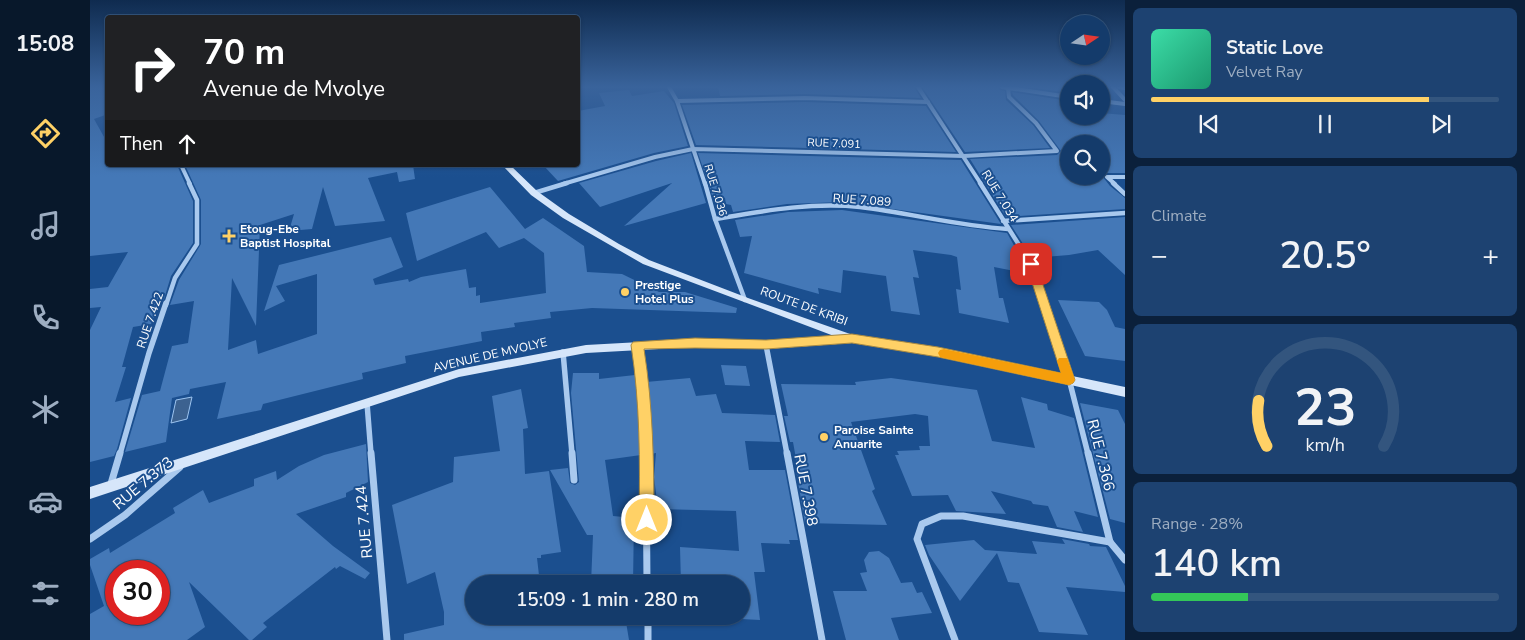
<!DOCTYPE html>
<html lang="en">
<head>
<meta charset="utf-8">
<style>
  :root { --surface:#143b6b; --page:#1d4271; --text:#f1f3f6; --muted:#9dadc1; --line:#33557e; --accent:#ffd166 }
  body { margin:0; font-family:"Nunito Sans",sans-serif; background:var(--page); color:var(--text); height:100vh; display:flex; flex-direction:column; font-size:19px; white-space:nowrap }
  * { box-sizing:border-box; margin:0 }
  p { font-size:16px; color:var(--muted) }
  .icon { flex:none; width:28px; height:28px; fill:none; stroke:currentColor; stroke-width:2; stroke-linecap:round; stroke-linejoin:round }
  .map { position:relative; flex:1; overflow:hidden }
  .side { display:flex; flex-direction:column; gap:8px; padding:8px; background:#0b203b; width:400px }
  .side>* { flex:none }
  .banner { position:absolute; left:15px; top:15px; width:475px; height:152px; border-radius:5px; box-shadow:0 1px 4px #0004,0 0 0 1px var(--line); background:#202124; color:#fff; overflow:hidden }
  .needle { width:32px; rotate:77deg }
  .tools { position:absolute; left:970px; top:15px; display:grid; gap:10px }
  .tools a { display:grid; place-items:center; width:50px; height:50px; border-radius:50%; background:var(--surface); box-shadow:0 1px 4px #0004,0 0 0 1px var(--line); font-size:25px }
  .speed { position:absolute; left:15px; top:560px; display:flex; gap:10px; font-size:25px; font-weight:700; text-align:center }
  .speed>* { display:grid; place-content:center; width:65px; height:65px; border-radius:50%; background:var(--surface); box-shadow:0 1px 4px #0004,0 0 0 1px var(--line); line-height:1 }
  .speed .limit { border:8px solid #d22; background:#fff; color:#111 }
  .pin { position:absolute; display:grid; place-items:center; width:42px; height:42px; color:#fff; margin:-21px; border-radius:10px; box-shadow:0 2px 8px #0006 }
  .me { position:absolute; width:55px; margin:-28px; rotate:0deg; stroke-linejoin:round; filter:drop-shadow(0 0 4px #0008) }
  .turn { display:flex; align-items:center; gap:18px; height:105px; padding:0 15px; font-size:22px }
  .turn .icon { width:65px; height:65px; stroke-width:2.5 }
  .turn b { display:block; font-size:35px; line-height:42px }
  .then { display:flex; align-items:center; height:48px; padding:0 15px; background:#0003; gap:10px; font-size:19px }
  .big { font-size:38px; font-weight:600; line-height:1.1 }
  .side .tile { flex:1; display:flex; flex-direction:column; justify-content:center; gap:8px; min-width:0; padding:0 18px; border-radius:8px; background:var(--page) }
  .side .dial { align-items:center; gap:0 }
  .dial svg { height:130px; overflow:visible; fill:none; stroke:var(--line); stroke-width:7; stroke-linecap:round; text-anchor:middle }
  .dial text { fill:var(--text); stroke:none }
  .song { display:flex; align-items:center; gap:15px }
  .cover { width:60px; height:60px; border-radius:8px; background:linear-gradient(135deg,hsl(160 70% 55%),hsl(160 70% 35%)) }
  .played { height:5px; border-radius:2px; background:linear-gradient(90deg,var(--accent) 80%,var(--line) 80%) }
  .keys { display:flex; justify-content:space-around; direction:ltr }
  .heat { display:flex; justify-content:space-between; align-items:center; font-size:28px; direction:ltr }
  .charge { height:8px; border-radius:4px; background:linear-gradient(90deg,#34c759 28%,var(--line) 0) }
  .trip { position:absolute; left:375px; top:575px; width:285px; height:50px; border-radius:25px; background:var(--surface); box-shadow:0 1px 4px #0004,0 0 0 1px var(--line); font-weight:600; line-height:50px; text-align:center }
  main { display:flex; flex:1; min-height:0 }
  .tab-bar { display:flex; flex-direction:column; width:90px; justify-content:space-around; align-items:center; background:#08182b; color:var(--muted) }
  .tab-bar .icon { width:35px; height:35px }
  .tab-bar .on { color:var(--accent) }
  .tab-bar b { font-size:22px; color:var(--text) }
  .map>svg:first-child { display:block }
  .water { fill:#3c6290; stroke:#9cc4f0 }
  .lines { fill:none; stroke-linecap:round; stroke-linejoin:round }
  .stream { stroke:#9cc4f0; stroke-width:4 }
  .building { fill:#4478b7; fill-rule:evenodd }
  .minor-far3 { stroke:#a9c9ee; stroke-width:4 }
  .minor-far2 { stroke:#a9c9ee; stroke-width:4.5 }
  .minor-far1 { stroke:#a9c9ee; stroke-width:5.5 }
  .minor { stroke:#a9c9ee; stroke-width:7 }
  .secondary { fill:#d6e6fa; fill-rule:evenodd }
  .route { fill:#ffd166; stroke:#a68842 }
  .slow { fill:#f59e0b }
  .poi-dot { fill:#ffd166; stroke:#1b4f8f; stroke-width:2 }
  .labels { text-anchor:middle; stroke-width:4; stroke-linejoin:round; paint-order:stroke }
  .far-street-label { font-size:11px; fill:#fff; stroke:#1b4f8f }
  .street-label { font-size:12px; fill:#fff; stroke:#1b4f8f }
  .poi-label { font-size:12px; font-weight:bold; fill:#fff; stroke:#1b4f8f; text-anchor:start }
  .near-street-label { font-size:15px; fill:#fff; stroke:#1b4f8f }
</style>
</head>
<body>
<main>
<nav class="tab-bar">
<b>15:08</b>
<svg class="icon on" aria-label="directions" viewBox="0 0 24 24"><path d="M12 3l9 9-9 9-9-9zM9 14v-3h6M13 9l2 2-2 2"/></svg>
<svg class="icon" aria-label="music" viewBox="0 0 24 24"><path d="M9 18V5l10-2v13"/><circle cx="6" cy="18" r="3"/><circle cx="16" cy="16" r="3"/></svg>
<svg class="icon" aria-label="phone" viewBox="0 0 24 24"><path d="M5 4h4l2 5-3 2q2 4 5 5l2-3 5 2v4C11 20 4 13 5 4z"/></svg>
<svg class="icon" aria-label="climate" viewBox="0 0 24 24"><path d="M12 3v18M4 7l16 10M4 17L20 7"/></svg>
<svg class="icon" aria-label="car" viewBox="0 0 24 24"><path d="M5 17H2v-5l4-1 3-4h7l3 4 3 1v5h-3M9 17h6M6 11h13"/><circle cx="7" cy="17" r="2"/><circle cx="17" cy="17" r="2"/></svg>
<svg class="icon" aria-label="filters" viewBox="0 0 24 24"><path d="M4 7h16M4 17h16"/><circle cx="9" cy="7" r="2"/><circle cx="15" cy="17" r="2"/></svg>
</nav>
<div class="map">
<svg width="1035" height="640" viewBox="0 0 1035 640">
  <rect width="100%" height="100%" fill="#1b4f8f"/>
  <polygon class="water" points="102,397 97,419 81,423 86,400"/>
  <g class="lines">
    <polyline class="stream" points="1029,87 1035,88"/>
  </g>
  <g class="building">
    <polygon points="0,87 18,87 18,114 4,119 18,144 18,165 87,165 103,201 103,243 81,276 74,299 68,308 61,324 43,327 32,367 36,367 25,402 41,398 27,449 24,456 0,462 0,330 11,307 0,308 0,289 18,287 38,252 0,256"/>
    <polygon points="628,87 824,87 831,98 715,94 630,96"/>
    <polygon points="832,87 908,87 910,90 915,91 916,100 943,125 960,148 875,152"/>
    <polygon points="938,87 979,87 979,93"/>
    <polygon points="539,90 542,96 574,91 584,103 598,146 564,153 468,181 453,165 488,165 488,111 515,106 509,93"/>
    <path d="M922 92 979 101V116H1011V113L1035 115V173H1017L1013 177 1020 186 1035 198V209L916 217 880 159 967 155 971 151 949 121 923 95ZM979 144H1011V176H979Z"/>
    <polygon points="715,102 836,106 866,152 606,145 592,105"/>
    <polygon points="601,153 616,203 534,226 582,183 510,207 489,183 566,161"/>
    <polygon points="608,153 871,160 911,224 752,202 697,204 643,212 641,205 636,204 635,198 624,201"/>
    <polygon points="95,165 323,165 325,179 309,182 307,172 278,178 295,221 245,226 233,187 222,229 199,231 204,214 170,225 166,326 142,278 138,350 166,340 168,354 227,334 227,274 186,286 195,301 174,311 189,265 301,237 313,267 283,279 285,285 318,279 319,282 331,277 376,269 379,288 386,287 386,296 390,295 390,303 456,293 454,253 434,238 409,248 396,232 327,261 316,213 400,187 435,229 453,218 494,246 497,272 532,274 569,292 595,292 647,308 646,313 502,308 460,312 461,318 424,323 425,327 391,332 392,341 315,356 316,363 272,373 273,379 173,404 171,410 127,419 136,382 100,389 99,394 82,398 76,442 35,452 52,395 70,391 82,346 98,343 104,301 80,305 89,280 111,244 111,200"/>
    <polygon points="752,210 917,233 940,274 904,267 909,298 913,298 919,323 869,313 866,289 871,290 867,257 861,255 823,250 829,278 823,277 830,315 801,311 796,276 753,270 751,293 728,288 729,294 654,273 662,236 650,237 645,220 698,212"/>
    <polygon points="1035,217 1035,275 1008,250 979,255 942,258 921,225"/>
    <polygon points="968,300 1009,302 1017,310 1025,327 1035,329 1035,361 995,356"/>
    <polygon points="631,365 656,366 660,386 635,385"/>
    <polygon points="483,373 509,373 509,379 545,375 551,455 515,460 523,516 544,518 543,584 501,584 503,535 497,535 460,470 478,468 480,483 485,485 489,482 481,393"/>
    <polygon points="600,378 606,396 626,394 632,413 685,415 690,442 655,441 659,470 695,470 708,540 699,540 700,544 671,543 675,572 664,572 670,620 651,619 651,584 591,584 590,547 649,551 646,511 568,509 564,477 566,453 561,454 560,450 556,382"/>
    <polygon points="801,378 887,390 902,441 945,448 931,397 957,404 958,410 984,418 1008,517 984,511 993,532 967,527 958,506 943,504 941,501 901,491 916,514 866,511 858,495 822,496 805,455 809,455 807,451 830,450 829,446 840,446 838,416 825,414 761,422 785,489 782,491 797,525 715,523 706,470 708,470 703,442 700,442 694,416 698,416 691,384 766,385 765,382"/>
    <polygon points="431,389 438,428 433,429 435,474 459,471 471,552 451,555 451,558 447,558 450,584 384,584 384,616 535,616 539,640 314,640 314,634 354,625 354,612 345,572 317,584 302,505 363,482 364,457 410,451 402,396"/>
    <polygon points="990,403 1028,410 1035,424 1035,523 1020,519"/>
    <path d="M276 444 278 482 256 493V497L206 514 243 546 280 573 275 579 250 566 246 569 245 567 173 623 177 627 162 640H159L99 582 115 627 97 640H0V614L14 606 0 565V559L19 548 20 553 85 513 83 508 113 490 119 503 164 486V479L186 471 187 480 209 466 234 455ZM26 571H69V614H26Z"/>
    <polygon points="972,539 999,544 1000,546 1016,547 1035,586 1035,592 976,587 998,635 949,632 929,583 918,582 907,553 870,601 839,555 835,545 884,540 895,550 947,554 942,541 975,544"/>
    <polygon points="789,551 799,558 811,583 822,582 827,593 832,592 842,613 801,618 809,640 756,640 743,591 777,591 770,573 777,572 774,560 779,552"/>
  </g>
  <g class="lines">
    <g class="minor-far3">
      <polyline points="579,87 587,101 615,184"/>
      <polyline points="828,87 891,184"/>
      <polyline points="912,87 979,97"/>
      <polyline points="1023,87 1035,100"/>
      <polyline points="587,101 715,98 838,102"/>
      <polyline points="1011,101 1035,104"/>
      <polyline points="91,165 100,184"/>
      <polyline points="473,184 565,157 603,149 874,156 967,151 946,123 919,97 918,88"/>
      <polyline points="1025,184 1017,177 1035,177"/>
    </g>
    <g class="minor-far2">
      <polyline points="615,183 625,219 655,300"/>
      <polyline points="890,183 941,264 954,305"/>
      <polyline points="1023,183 1035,194"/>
      <polyline points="444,193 477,183"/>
      <path d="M625 219C673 211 721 202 770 207 820 213 868 226 918 229"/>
      <polyline points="913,221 1035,213"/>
      <polyline points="76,305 85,278 107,244 107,200 99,183"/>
    </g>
    <g class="minor-far1">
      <polyline points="954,303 979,379 998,454"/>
      <polyline points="547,345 553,404 556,454"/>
      <polyline points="676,345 697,454"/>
      <polyline points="473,352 482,454"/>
      <polyline points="277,403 281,454"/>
      <polyline points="30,454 59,353 76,303"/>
    </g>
    <g class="minor">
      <polyline points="281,453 297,640"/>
      <polyline points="482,453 484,480"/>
      <polyline points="556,453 557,584"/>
      <polyline points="697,453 732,640"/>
      <polyline points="998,453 1020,542 1035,560"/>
      <polyline points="20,487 30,453"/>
      <polyline points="0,539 35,515 90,467"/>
      <polyline points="558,616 558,640"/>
      <polyline points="865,640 827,539 832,524 851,516 873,516 1020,542"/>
    </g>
    <polygon class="secondary" points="412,165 420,165 447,191 479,214 529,244 559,260 658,298 763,335 848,348 1035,387 1035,397 848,356 762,343 676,349 605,347 496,353 369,377 0,499 0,487 369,369 496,345 605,339 676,341 744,336 553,264 473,218 441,195"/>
  </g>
  <linearGradient id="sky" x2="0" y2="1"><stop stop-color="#0f2b4f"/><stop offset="0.49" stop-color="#39639b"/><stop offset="1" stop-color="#39639b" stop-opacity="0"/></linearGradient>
  <rect width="1035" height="177" fill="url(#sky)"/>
  <path class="route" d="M941 260 946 264 985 380 983 383 979 385 848 357 762 343 676 349 605 348 554 349C563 406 564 463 564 520L562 525 557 528 552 525 549 520C550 462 550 403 541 345L543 342 605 338 676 340 762 334 848 347 971 373 936 264Z"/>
  <polygon class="slow" points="854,349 971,373 967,361 969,358 977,358 985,380 983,383 979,385 854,358 850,357 848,353 850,350"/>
  <g class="poi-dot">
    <path d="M136.5 228.5h5v5h5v5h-5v5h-5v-5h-5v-5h5z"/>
    <circle cx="535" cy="292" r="5"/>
    <circle cx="734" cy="437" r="5"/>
  </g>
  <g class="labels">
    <g class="far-street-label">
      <text transform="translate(744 143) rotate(2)" y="4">RUE 7.091</text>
      <text transform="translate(626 190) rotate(73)" y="4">RUE 7.036</text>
    </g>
    <g class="street-label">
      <text transform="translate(910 196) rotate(58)" y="4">RUE 7.034</text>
      <text transform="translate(772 200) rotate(4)" y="4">RUE 7.089</text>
      <text transform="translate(714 306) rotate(20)" y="4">ROUTE DE KRIBI</text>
      <text transform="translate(60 320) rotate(-71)" y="4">RUE 7.422</text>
      <text transform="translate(400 355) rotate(-13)" y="4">AVENUE DE MVOLYE</text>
    </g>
    <g class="poi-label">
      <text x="150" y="233">Etoug-Ebe<tspan x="150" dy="14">Baptist Hospital</tspan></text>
      <text x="545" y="289">Prestige<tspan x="545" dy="14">Hotel Plus</tspan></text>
      <text x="744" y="434">Paroise Sainte<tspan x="744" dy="14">Anuarite</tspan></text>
    </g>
    <g class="near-street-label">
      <text transform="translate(1011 455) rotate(76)" y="5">RUE 7.366</text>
      <text transform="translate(53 483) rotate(-40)" y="5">RUE 7.373</text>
      <text transform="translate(716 490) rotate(79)" y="5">RUE 7.398</text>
      <text transform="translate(274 522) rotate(-95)" y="5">RUE 7.424</text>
    </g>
  </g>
</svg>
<div class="tools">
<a><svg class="needle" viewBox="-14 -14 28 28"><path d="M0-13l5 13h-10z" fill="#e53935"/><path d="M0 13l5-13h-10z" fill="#9dadc1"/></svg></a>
<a><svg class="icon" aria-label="sound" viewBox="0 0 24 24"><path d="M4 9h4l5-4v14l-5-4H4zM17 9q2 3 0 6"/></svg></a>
<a><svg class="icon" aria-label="search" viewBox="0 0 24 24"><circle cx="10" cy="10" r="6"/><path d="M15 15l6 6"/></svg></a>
</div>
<div class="speed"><div class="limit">30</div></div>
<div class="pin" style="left:941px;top:264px;background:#d93025"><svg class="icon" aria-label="arrive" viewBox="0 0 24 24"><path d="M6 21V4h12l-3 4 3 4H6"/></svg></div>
<svg class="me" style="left:557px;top:520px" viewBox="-20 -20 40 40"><circle r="17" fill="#ffd166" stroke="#fff" stroke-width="3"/><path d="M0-11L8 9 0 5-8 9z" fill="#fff"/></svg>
<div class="trip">15:09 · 1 min · 280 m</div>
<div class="banner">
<div class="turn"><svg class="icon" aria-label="right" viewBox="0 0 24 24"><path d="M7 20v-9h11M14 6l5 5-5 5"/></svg><div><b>70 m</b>Avenue de Mvolye</div></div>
<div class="then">Then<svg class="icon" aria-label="ahead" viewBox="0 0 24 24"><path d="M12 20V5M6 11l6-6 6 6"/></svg></div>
</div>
</div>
<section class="side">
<div class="tile">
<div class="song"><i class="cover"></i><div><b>Static Love</b><p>Velvet Ray</p></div></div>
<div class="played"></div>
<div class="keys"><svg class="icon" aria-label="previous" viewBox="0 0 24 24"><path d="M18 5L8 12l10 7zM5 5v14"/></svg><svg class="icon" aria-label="pause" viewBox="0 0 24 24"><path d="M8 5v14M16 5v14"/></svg><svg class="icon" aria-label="next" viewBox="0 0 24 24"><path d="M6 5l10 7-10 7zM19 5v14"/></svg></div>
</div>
<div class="tile"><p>Climate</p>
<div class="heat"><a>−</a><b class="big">20.5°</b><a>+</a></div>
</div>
<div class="tile dial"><svg viewBox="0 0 100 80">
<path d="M14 69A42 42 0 1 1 86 69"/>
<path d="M14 69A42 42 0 0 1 9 41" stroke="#ffd166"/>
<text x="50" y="56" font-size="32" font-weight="700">23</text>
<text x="50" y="72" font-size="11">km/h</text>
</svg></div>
<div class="tile"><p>Range · 28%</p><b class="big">140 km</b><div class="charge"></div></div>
</section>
</main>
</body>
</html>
